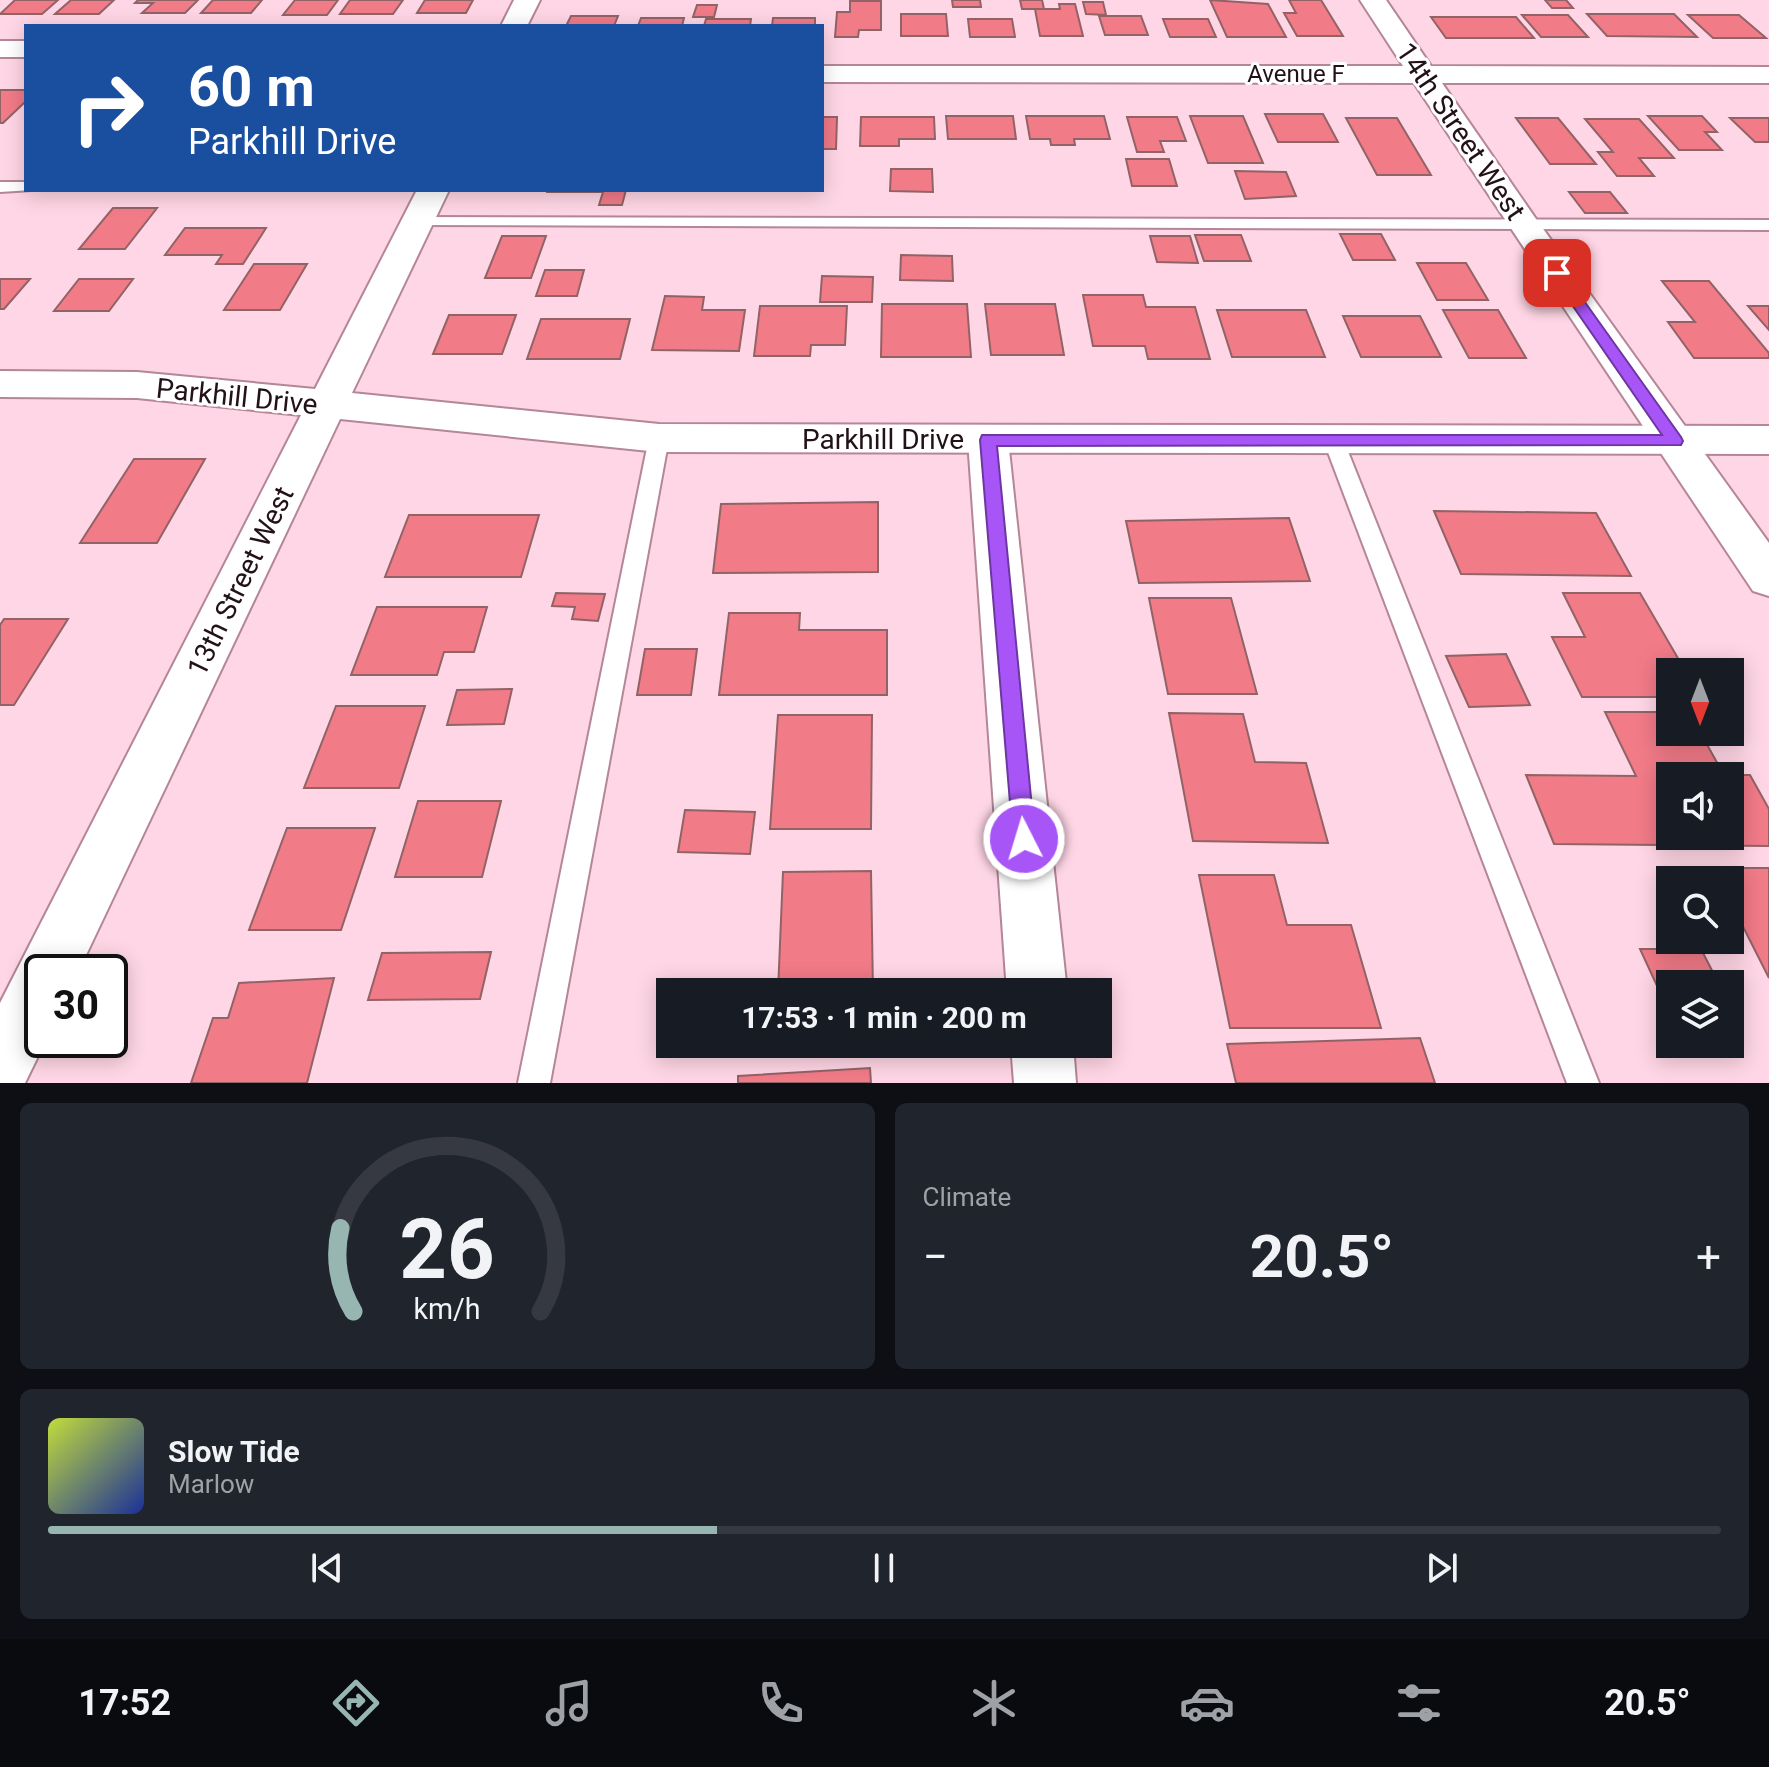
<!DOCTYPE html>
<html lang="en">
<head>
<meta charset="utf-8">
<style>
  :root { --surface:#171b24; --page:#20242c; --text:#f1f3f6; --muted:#9ea1a6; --line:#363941; --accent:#97b6b1 }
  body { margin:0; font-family:Roboto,sans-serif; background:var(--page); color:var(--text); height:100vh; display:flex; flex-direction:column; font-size:30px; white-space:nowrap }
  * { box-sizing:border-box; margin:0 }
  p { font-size:26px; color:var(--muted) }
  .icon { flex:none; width:44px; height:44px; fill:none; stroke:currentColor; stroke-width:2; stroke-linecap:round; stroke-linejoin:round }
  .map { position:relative; height:1083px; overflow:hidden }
  .sheet { display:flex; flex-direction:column; gap:20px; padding:20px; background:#0d0f14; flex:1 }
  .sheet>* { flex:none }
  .top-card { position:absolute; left:24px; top:24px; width:800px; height:168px; border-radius:0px; box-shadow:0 4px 20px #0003; background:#1a4fa0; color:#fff; overflow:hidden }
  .needle { width:52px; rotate:180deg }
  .fabs { position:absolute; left:1656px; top:658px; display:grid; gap:16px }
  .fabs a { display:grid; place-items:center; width:88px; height:88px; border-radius:0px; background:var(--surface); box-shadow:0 4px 20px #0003; font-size:40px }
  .speed { position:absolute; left:24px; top:954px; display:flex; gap:16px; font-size:40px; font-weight:700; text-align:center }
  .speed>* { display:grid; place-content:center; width:104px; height:104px; border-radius:50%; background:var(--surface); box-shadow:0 4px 20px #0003; line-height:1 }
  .speed .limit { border:4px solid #111; border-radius:12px; background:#fff; color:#111 }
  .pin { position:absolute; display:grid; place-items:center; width:68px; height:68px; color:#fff; margin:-34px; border-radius:16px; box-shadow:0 4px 12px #0006 }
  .me { position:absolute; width:88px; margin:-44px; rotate:355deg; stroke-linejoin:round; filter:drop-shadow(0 0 6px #0008) }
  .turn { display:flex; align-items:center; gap:28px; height:168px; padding:0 32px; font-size:36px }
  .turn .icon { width:104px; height:104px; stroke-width:2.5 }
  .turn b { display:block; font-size:56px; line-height:68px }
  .big { font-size:60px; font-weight:700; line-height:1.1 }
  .sheet .card { flex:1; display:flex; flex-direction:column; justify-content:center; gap:12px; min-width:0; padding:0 28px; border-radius:12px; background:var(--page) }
  .sheet .dial { align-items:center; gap:0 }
  .dial svg { height:208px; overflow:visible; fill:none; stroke:var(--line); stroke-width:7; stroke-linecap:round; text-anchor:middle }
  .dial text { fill:var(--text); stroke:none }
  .song { display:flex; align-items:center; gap:24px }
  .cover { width:96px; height:96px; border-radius:12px; background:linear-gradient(135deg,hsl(70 70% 55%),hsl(230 70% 35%)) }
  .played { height:8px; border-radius:4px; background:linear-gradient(90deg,var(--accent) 40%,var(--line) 40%) }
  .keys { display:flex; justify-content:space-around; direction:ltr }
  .heat { display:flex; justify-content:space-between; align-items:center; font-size:44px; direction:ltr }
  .sheet .tiles { flex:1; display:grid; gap:20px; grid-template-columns:1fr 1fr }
  .card:last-child { grid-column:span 2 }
  .trip { position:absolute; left:656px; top:978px; width:456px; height:80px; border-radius:0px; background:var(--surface); box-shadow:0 4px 20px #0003; font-weight:700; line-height:80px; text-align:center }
  .menu { display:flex; height:128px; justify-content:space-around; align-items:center; background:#090b0e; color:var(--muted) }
  .menu .icon { width:56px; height:56px }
  .menu .on { color:var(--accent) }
  .menu b { font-size:36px; color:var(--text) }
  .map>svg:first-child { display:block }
  .building { fill:#f27b88; stroke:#926366; stroke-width:2; fill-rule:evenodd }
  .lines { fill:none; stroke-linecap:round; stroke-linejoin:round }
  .lane-casing { stroke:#b48697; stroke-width:4 }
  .street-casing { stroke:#b48697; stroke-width:4 }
  .secondary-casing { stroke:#b48697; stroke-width:4 }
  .lane { fill:#fff; fill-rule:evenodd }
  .street { fill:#fff; fill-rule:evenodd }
  .secondary { fill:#fff; fill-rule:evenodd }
  .route { fill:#a855f7; stroke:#6d37a1; stroke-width:2 }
  .labels { text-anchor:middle; stroke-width:6; stroke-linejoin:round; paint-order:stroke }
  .far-street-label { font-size:24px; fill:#221117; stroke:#fff }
  .street-label { font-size:28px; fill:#221117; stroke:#fff }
</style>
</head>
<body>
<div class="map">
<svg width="1769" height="1083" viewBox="0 0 1769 1083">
  <rect width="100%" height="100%" fill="#ffd6e5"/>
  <g class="building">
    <polygon points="15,0 58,0 42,14 0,14"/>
    <polygon points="71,0 114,0 99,14 55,14"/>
    <polygon points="138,0 198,0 185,13 142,13 153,3 135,3"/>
    <polygon points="213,0 262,0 251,13 201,13"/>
    <polygon points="295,0 338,0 327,15 283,15"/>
    <polygon points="350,0 403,0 393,14 340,14"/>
    <polygon points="425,0 473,0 466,13 417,13"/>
    <polygon points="952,0 980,0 981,7 953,7"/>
    <polygon points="1020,0 1042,0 1044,9 1022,9"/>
    <polygon points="1210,0 1268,4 1286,37 1227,37"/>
    <polygon points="1289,0 1321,0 1343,36 1297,36 1284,13 1296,13"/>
    <polygon points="1545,0 1566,0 1573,8 1552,8"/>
    <polygon points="850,1 881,1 881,30 859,30 858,37 835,37 837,12 850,12"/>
    <polygon points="1083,2 1103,2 1106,15 1086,14"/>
    <polygon points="1059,4 1075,4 1083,36 1040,36 1035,9 1060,9"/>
    <polygon points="697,5 717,5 714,17 693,17"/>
    <polygon points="901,14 946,14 948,36 901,36"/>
    <polygon points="1587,14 1674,14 1697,37 1607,36"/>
    <polygon points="1522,15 1568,15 1588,37 1541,37"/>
    <polygon points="1688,15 1739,15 1766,38 1713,38"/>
    <polygon points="571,16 618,16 614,26 566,26"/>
    <polygon points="1099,16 1141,16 1148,35 1105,35"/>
    <polygon points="1431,17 1516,17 1534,38 1446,38"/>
    <polygon points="641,18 684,18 682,26 638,26"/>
    <polygon points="773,18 815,18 815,26 772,26"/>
    <polygon points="706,19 751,19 750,26 704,26"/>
    <polygon points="968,19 1012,19 1015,37 970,37"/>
    <polygon points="1163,19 1208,19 1216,37 1170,37"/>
    <polygon points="0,90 26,90 26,101 3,123 0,123"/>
    <polygon points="1265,114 1323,114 1338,142 1278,142"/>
    <polygon points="946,116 1013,116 1016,139 948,139"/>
    <polygon points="1026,116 1104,116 1110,139 1074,139 1075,145 1051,145 1050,139 1030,139"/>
    <polygon points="1190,116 1243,116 1263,163 1208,163"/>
    <polygon points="1648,116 1702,116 1717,132 1705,132 1722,150 1679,150"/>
    <polygon points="822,117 837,117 836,149 822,149"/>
    <polygon points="861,117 934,117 935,139 899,139 899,146 860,146"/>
    <polygon points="1127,117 1177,117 1186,141 1160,141 1164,152 1137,152"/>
    <polygon points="1346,118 1397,118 1431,175 1377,175"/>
    <polygon points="1516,118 1558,118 1596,164 1550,164"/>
    <polygon points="1730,118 1769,118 1769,142 1755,142"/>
    <polygon points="1585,119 1639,119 1674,158 1639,158 1654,176 1617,176 1598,152 1613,152"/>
    <polygon points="1126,159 1169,159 1177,186 1132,186"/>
    <polygon points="891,169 932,169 933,192 890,191"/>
    <polygon points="1235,171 1286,172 1296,196 1245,199"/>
    <polygon points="547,190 626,190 622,205 599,205 603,192 547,192"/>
    <polygon points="1569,192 1610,192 1627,213 1585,213"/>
    <polygon points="113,208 157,208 125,249 79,249"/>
    <polygon points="185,228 266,228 243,264 216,264 222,255 165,255"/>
    <polygon points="1340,234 1381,234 1395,260 1353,260"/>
    <polygon points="1195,235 1241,235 1251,261 1204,261"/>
    <polygon points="502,236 546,236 531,278 485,278"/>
    <polygon points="1150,236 1190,236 1198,263 1157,262"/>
    <polygon points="901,255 952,256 953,281 900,280"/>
    <polygon points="1417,263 1466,263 1488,300 1437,300"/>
    <polygon points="254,264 307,264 280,310 224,310"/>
    <polygon points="545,270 584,270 577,296 536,296"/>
    <polygon points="822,276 873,277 872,302 820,302"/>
    <polygon points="0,279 30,279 4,309 0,309"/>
    <polygon points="79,279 133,279 109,311 54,311"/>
    <polygon points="1662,281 1709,281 1769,353 1769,358 1694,358 1668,322 1695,322"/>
    <polygon points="1083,295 1143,295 1146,307 1195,307 1210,359 1148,359 1145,346 1093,346"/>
    <polygon points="665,296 704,297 702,310 745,310 739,351 652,350"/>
    <polygon points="882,304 967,304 971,357 881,357"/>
    <polygon points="985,304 1055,304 1064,355 991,355"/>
    <polygon points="760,306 847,306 845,345 811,345 810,356 754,356"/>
    <polygon points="1748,306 1769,306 1769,330"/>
    <polygon points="1217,310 1306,310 1325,357 1232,357"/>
    <polygon points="1443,310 1498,310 1526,358 1469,358"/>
    <polygon points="449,315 516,315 502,354 433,354"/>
    <polygon points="1343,316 1420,316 1441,357 1361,357"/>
    <polygon points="541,319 630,319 620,359 527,359"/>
    <polygon points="134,459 205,459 157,543 80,543"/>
    <polygon points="878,502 878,572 713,573 721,504"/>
    <polygon points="1434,511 1596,513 1631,576 1461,574"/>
    <polygon points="409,515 539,515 521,577 385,577"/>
    <polygon points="1289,518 1310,581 1139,583 1126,521"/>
    <polygon points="556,593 605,594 598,621 572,619 575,607 552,606"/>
    <polygon points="1563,593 1640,593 1686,672 1670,672 1670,697 1582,697 1552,637 1585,637"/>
    <polygon points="1149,598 1231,598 1257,694 1168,694"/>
    <polygon points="377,607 487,607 474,652 444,652 437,675 351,675"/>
    <polygon points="729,613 800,613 799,630 887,630 887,695 719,695"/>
    <polygon points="4,619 68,619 14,705 0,705 0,625"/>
    <polygon points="645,649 697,649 691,695 637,695"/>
    <polygon points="1506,654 1530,705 1469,707 1446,656"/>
    <polygon points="512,689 504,724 447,725 457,690"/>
    <polygon points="336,706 425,706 399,788 304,788"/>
    <path d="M1605 712H1670V732H1700L1724 775H1750L1769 809V846L1554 844 1526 775 1636 776ZM1670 776H1730V836H1670Z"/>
    <polygon points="1169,713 1243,714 1255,762 1306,763 1328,843 1193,841"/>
    <polygon points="778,715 872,715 871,829 770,829"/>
    <polygon points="418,801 501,801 482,877 395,877"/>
    <polygon points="685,810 755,812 750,854 678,852"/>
    <polygon points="287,828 375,828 341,930 249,930"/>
    <polygon points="1713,868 1769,868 1769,978 1730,901 1730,880 1719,880"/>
    <polygon points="871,871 873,992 778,992 783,872"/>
    <polygon points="1199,875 1274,875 1287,925 1351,925 1381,1028 1230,1028"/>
    <polygon points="1640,949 1701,949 1719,984 1670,984 1670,1014"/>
    <polygon points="491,952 480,999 368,1000 382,953"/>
    <polygon points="334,978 307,1083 191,1083 213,1018 228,1018 239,983"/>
    <polygon points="1420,1038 1435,1083 1236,1083 1227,1044"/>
    <polygon points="870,1068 871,1083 738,1083 738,1076"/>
  </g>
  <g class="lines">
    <g class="lane-casing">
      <g id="lane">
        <polygon points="0,182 26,182 26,190 32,190 0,192"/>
        <polygon points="417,217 1769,220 1769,230 411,225 409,222"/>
        <polygon points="659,431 666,433 669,438 550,1083 518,1083 649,438 652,433"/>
        <polygon points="1333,432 1340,434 1343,439 1599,1083 1567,1083 1323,439 1326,434"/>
      </g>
    </g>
    <g class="street-casing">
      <g id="street">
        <polygon points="1360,0 1386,0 1431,66 1769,67 1769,83 1442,83 1536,219 1769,543 1769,596 1753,591 1414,83 822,82 822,66 1403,66"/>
        <rect x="0" y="41" width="26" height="16"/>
        <polygon points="988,426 1002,430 1008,440 1067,992 1007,992 968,440 974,430"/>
        <polygon points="1011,1044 1073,1044 1076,1083 1014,1083"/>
      </g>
    </g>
    <g class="secondary-casing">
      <g id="secondary">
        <polygon points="514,0 540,0 527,26 501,26"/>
        <polygon points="417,190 449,190 352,393 659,424 1769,426 1769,454 659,452 340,419 78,972 42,972 42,1040 46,1040 25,1083 0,1083 0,1003 301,415 137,398 0,397 0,371 137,372 315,389"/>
      </g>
    </g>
    <use href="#lane" class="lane"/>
    <use href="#street" class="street"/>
    <use href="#secondary" class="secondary"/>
  </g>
  <polygon class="route" points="1557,268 1562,270 1681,437 1683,441 1681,445 997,446 1035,839 1032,846 1024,849 1016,846 1013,839 980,440 982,435 1662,435 1550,273"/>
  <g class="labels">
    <g class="far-street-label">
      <text x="1296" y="82">Avenue F</text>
    </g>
    <g class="street-label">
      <text transform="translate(1461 131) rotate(56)" y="10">14th Street West</text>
      <text transform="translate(237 396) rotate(6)" y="10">Parkhill Drive</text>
      <text x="883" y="449">Parkhill Drive</text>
      <text transform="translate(240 581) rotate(-64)" y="10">13th Street West</text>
    </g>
  </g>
</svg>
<div class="fabs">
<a><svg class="needle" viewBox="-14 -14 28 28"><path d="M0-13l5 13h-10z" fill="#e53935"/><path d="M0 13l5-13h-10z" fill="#9ea1a6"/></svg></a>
<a><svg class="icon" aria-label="sound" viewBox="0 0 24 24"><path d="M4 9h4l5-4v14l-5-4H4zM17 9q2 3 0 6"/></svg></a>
<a><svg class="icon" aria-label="search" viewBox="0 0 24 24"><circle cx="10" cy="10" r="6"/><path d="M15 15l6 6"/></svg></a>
<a><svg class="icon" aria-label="layers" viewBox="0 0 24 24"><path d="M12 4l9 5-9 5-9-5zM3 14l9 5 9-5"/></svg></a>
</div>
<div class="speed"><div class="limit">30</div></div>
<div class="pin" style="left:1557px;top:273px;background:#d93025"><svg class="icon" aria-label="arrive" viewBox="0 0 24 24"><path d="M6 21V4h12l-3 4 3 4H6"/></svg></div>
<svg class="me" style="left:1024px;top:839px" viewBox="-20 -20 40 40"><circle r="17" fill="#a855f7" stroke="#fff" stroke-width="3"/><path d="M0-11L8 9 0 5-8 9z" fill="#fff"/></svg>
<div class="trip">17:53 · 1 min · 200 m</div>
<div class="top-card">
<div class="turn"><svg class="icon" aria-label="right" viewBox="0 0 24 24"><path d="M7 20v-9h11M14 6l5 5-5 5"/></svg><div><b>60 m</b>Parkhill Drive</div></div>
</div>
</div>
<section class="sheet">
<div class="tiles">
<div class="card dial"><svg viewBox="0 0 100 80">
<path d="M14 69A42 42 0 1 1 86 69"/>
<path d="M14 69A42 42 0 0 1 9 37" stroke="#97b6b1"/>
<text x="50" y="56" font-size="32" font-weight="700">26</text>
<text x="50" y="72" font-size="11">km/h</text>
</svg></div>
<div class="card"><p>Climate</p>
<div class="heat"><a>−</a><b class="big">20.5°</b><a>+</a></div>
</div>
<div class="card">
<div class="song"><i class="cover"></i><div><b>Slow Tide</b><p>Marlow</p></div></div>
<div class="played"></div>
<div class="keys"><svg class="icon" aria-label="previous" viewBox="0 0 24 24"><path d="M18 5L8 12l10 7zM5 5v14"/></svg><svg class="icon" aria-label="pause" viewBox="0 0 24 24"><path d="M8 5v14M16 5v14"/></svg><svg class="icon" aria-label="next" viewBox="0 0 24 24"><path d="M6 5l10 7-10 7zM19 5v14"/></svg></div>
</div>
</div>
</section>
<nav class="menu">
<b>17:52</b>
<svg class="icon on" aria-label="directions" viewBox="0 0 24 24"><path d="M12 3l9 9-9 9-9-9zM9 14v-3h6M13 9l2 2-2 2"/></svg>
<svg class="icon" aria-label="music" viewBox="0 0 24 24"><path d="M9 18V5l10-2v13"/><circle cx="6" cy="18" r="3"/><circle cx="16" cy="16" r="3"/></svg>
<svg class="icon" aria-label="phone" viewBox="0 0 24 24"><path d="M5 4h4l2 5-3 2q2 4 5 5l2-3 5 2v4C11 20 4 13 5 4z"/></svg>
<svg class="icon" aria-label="climate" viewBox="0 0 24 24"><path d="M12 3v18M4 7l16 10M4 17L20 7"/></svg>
<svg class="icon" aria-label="car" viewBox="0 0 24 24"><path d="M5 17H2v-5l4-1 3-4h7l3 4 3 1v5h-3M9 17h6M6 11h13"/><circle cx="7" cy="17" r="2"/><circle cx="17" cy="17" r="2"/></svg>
<svg class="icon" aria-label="filters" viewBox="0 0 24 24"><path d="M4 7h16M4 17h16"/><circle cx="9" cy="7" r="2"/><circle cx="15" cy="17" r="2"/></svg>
<b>20.5°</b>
</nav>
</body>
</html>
